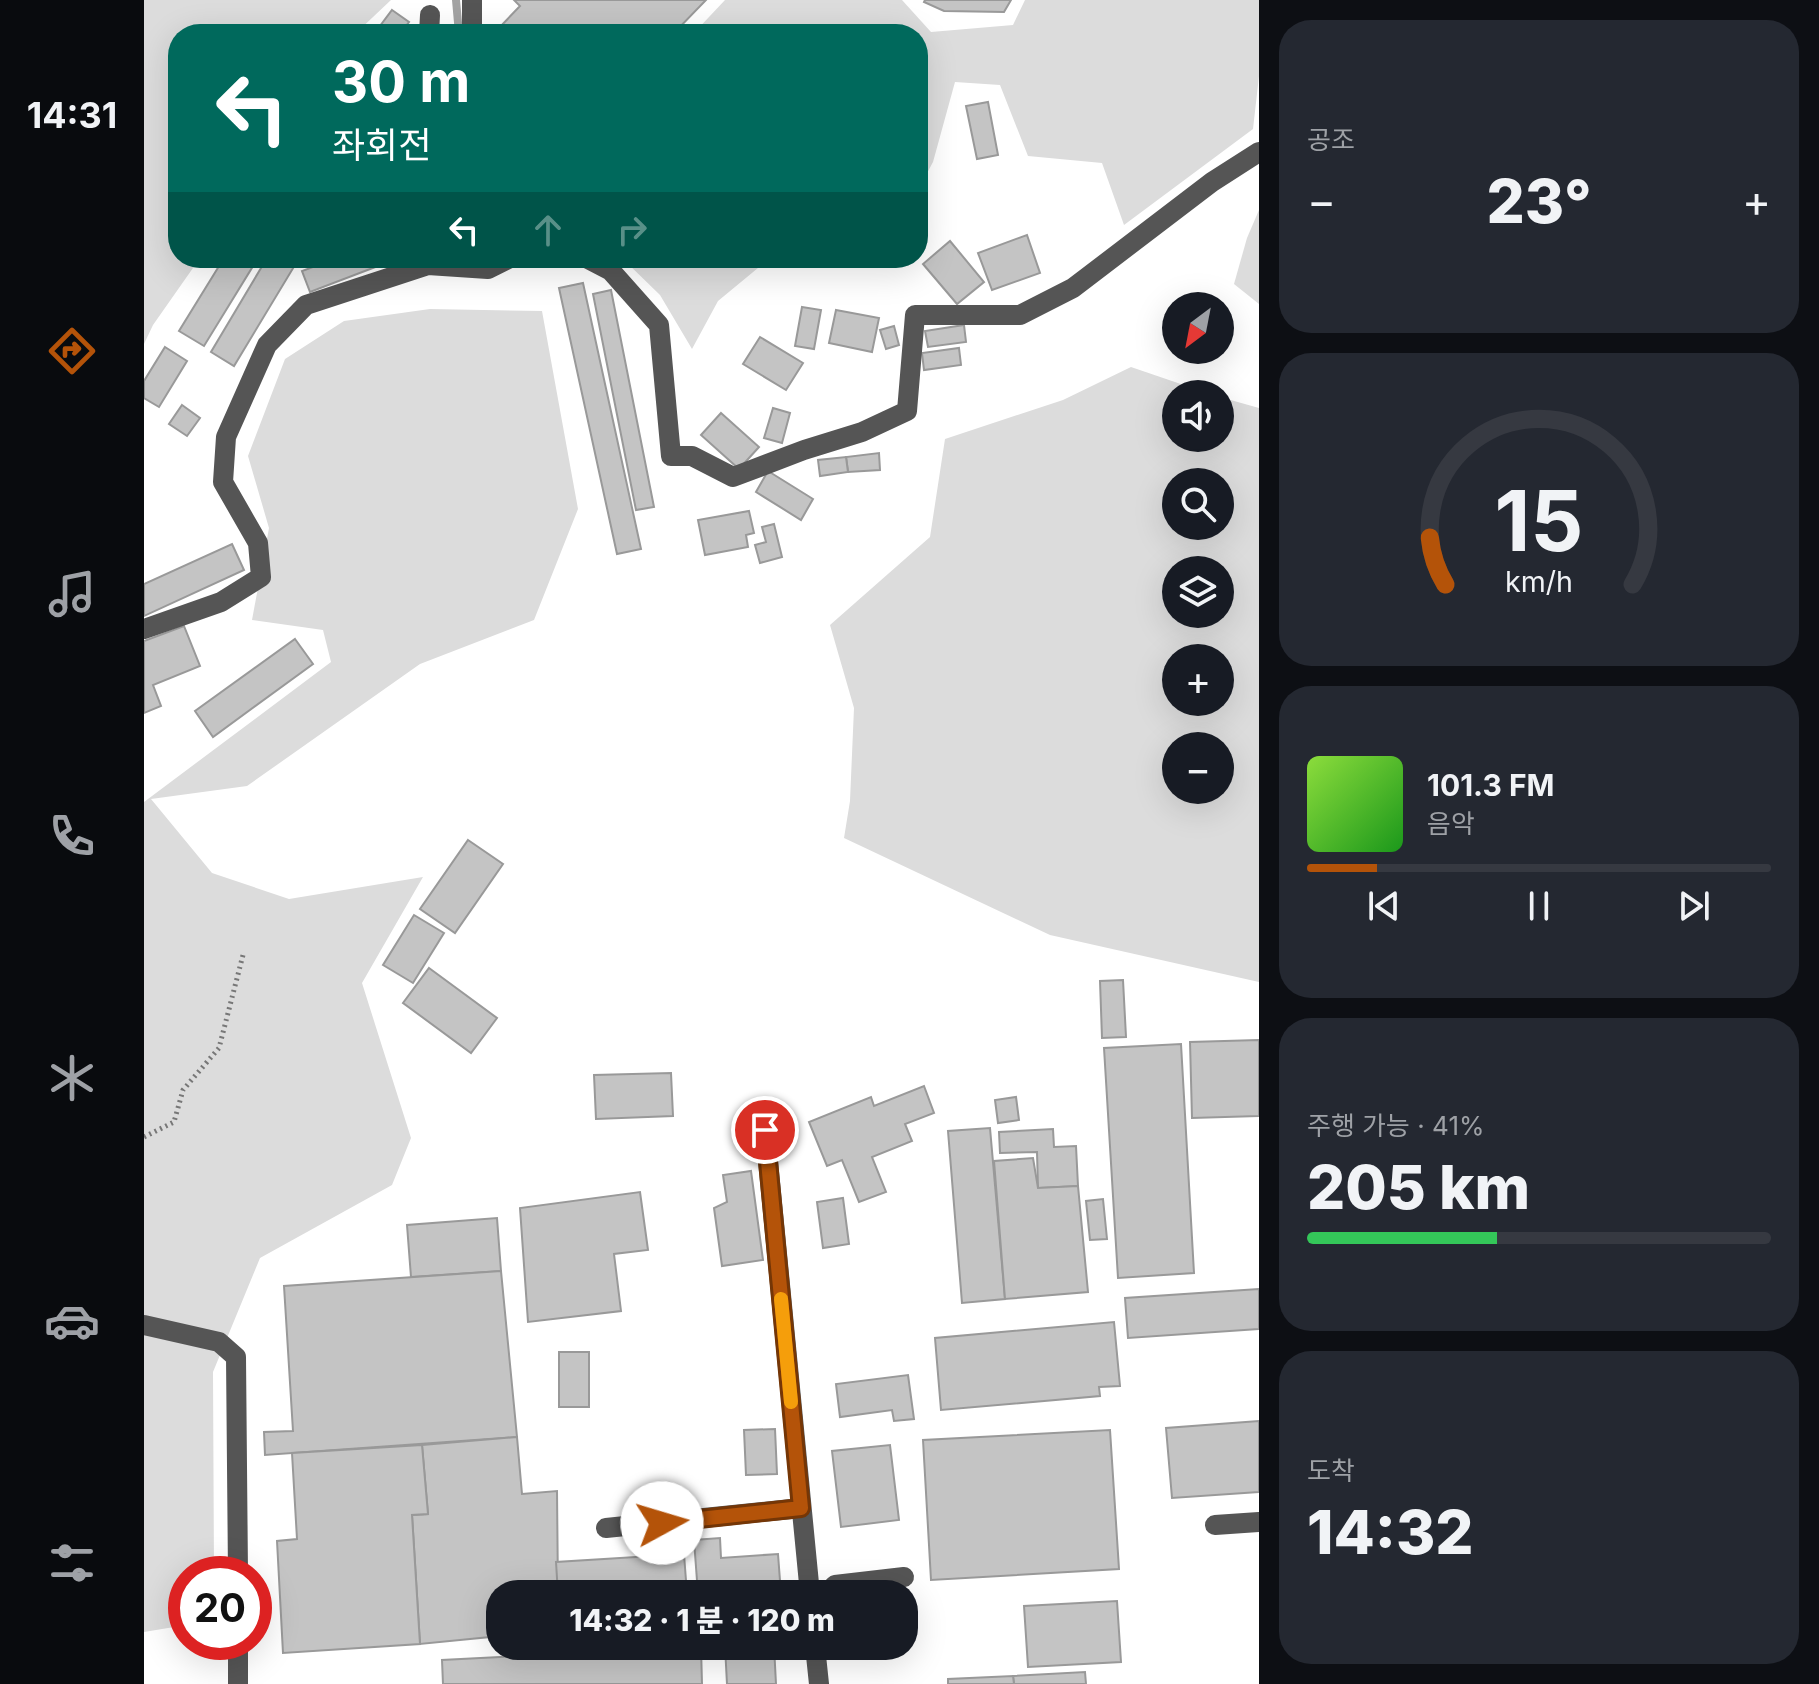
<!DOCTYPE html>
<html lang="ko">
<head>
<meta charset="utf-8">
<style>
  :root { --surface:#171b24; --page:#242831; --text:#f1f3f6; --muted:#9ea1a6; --line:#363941; --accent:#b45309 }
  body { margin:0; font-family:Inter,"Noto Sans KR",sans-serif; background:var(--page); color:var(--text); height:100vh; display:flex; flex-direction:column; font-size:30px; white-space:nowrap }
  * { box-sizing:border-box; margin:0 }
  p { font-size:26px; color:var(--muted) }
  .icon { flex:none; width:44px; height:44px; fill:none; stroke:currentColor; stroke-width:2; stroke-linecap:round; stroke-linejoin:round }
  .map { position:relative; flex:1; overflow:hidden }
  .panel { display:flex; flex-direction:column; gap:20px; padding:20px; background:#0d0f14; width:560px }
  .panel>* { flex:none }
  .banner { position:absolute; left:24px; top:24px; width:760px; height:244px; border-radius:32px; box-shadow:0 8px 32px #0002; background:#00695c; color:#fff; overflow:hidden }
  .needle { width:52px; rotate:212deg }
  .buttons { position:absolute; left:1018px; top:292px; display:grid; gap:16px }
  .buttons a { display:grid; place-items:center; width:72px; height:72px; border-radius:50%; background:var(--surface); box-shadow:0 8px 32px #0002; font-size:40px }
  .speed { position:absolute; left:24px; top:1556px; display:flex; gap:16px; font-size:40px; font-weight:700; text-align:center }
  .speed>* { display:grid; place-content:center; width:104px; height:104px; border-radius:50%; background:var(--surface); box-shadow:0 8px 32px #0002; line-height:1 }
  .speed .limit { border:12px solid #d22; background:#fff; color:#111 }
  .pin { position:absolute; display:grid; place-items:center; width:68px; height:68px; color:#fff; margin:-34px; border:4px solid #fff; border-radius:50%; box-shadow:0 2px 8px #0007 }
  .me { position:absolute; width:88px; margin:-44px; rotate:84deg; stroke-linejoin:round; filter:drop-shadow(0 0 6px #0008) }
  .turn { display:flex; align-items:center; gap:28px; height:168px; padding:0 32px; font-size:36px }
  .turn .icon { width:104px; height:104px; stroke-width:2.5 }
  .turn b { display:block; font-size:56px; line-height:68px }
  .lanes { display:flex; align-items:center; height:76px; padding:0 32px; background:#0003; justify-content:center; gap:40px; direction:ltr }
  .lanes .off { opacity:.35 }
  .big { font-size:60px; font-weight:800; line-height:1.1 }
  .panel .card { flex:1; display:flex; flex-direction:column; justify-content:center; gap:12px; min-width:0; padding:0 28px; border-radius:32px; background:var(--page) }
  .panel .dial { align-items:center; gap:0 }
  .dial svg { height:208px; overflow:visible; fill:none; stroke:var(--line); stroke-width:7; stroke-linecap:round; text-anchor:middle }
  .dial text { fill:var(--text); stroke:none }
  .song { display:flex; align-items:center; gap:24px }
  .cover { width:96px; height:96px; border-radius:12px; background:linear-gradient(135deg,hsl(90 70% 55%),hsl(120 70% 35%)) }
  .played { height:8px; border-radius:4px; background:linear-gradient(90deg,var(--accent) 15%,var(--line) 15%) }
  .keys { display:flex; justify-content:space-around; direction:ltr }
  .heat { display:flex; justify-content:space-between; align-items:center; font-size:44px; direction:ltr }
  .charge { height:12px; border-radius:6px; background:linear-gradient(90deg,#34c759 41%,var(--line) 0) }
  .trip { position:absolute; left:342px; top:1580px; width:432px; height:80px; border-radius:32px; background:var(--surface); box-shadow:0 8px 32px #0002; font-weight:800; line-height:80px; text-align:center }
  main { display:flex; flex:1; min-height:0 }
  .tabs { display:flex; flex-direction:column; width:144px; justify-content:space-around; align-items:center; background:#090b0e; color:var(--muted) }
  .tabs .icon { width:56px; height:56px }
  .tabs .active { color:var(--accent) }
  .tabs b { font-size:36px; color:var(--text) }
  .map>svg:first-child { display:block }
  .green { fill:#dcdcdc; fill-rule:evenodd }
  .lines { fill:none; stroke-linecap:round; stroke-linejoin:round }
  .stream { stroke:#a3a3a3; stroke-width:8 }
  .building { fill:#c4c4c4; stroke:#999; stroke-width:2 }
  .path { stroke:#777; stroke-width:5; stroke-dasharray:2 4; stroke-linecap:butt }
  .minor { stroke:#555; stroke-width:20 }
  .route-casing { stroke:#753606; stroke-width:20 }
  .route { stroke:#b45309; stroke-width:14 }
  .slow { stroke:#f59e0b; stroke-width:14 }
</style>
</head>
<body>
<main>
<nav class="tabs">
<b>14:31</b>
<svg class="icon active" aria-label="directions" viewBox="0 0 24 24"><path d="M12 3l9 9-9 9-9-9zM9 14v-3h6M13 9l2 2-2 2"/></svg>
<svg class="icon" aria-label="music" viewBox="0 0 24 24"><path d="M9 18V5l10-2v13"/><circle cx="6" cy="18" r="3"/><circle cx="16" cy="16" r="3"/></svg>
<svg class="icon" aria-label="phone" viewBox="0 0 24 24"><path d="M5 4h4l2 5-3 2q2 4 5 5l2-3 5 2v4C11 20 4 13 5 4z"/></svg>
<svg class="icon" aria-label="climate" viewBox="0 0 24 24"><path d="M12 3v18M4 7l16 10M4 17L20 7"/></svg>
<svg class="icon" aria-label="car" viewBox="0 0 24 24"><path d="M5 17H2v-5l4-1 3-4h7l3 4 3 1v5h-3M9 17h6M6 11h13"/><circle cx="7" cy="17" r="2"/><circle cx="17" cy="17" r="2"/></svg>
<svg class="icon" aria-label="filters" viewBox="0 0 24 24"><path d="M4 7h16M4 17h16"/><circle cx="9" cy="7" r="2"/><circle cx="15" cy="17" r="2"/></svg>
</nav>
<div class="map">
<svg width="1115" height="1684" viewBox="0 0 1115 1684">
  <rect width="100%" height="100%" fill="#fff"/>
  <g class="green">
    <polygon points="0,0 247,0 211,34 34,34 34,258 56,258 9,325 0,344"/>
    <polygon points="581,0 758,0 787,32 869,25 881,0 1115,0 1115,76 1109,129 980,225 958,163 884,156 856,85 811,82 789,162 774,190 774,34 549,34"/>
    <polygon points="1115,210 1115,304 1090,284 1103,238"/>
    <polygon points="478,258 626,258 574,301 548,349 516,295"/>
    <polygon points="286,309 398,311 434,509 390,620 276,664 103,786 7,799 68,873 145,899 279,877 218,983 267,1138 248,1185 116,1258 69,1372 70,1574 42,1574 42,1625 0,1632 0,802 187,662 179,630 108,620 125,528 104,456 141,359 200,321"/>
    <path d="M987 367 1066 394H1032V438H1076V397L1115 408V982L906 935 700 838 706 801 710 708 686 625 786 537 801 439 919 400ZM1076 482V526H1032V482ZM1032 570H1076V614H1032ZM1032 658H1076V702H1032ZM1032 746H1076V790H1032Z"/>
  </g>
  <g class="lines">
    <polyline class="stream" points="312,0 315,34"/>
  </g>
  <g class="building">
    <polygon points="370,0 562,0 529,34 362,34 355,28 376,6"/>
    <polygon points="781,0 867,0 860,12 800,11 780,2"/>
    <polygon points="248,10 265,22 256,34 230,34"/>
    <polygon points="844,102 854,155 833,159 822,106"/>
    <polygon points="883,235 896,273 848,290 834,253"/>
    <polygon points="806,241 840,282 813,304 779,264"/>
    <polygon points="80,258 114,258 60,346 35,331"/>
    <polygon points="123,258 154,260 90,366 67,352"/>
    <polygon points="193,258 255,258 166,292 158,271"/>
    <polygon points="439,283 497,549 473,554 415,288"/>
    <polygon points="467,290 510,507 492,510 449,294"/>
    <polygon points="658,307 677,310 670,349 651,346"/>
    <polygon points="692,310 735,318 728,352 685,343"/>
    <polygon points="820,325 822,342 784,347 781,331"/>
    <polygon points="750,326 755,345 742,349 736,330"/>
    <polygon points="616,337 659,363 642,390 599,364"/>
    <polygon points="21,347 43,361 15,407 0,398 0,381"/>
    <polygon points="815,348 817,365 780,370 778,353"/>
    <polygon points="38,405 56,418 43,436 25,424"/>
    <polygon points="629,408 646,413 638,443 620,438"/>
    <polygon points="577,413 615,447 595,469 557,435"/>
    <polygon points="735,453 736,470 704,472 702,457"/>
    <polygon points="702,457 704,472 676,476 674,460"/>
    <polygon points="624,471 669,499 657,520 612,492"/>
    <polygon points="605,511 610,533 602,535 604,547 561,555 554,520"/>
    <polygon points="630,524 638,557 616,563 611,545 622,542 618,527"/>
    <polygon points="88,544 100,570 0,616 0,584"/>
    <polygon points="40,626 56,666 9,685 17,706 0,713 0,641"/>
    <polygon points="151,639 169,664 69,737 51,711"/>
    <polygon points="324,840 359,864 311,933 276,909"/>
    <polygon points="270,915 300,933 269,983 239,965"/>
    <polygon points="285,968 353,1018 327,1053 259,1003"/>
    <polygon points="979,980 982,1037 958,1038 956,981"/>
    <polygon points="1115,1040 1115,1116 1048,1118 1046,1042"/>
    <polygon points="1037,1044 1050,1273 974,1278 960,1048"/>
    <polygon points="527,1073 529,1116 452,1119 450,1075"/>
    <polygon points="780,1086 790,1113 761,1124 768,1141 728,1157 742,1192 715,1202 698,1160 683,1166 665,1122 727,1097 730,1106"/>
    <polygon points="872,1097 875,1120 854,1123 851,1100"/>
    <polygon points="846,1128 861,1299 818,1303 804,1131"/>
    <polygon points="909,1129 910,1147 932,1146 934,1186 894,1188 893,1152 856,1153 855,1132"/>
    <polygon points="889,1158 894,1188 934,1186 944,1292 861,1299 850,1161"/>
    <polygon points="607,1171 619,1260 578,1266 570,1208 583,1202 579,1175"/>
    <polygon points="496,1192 504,1250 470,1254 477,1311 384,1322 376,1208"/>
    <polygon points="699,1198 705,1244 679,1248 673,1202"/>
    <polygon points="959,1199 963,1239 946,1240 942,1201"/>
    <polygon points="353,1218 357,1271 267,1277 263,1225"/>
    <polygon points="357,1271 373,1437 121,1455 120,1432 149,1431 140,1286"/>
    <polygon points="1115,1289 1115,1329 984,1338 981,1298"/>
    <polygon points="970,1322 976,1386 955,1387 956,1396 797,1410 791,1338"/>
    <rect x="415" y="1352" width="30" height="55"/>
    <polygon points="764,1375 770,1419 750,1421 748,1410 696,1417 692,1384"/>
    <polygon points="1115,1421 1115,1492 1028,1498 1022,1428"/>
    <polygon points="631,1429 633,1474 602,1475 600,1430"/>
    <polygon points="966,1430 975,1569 787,1580 779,1440"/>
    <polygon points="373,1437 378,1494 413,1491 414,1594 356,1594 356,1636 276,1644 268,1515 284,1514 278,1445"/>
    <polygon points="278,1445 284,1514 268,1515 276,1644 139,1653 133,1541 153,1539 148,1453"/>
    <polygon points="746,1445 755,1520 697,1527 688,1451"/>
    <polygon points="576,1538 577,1558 634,1554 637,1594 554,1594 550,1540"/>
    <polygon points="540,1554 543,1594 414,1594 412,1562"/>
    <polygon points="973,1601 977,1662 884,1667 880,1606"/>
    <polygon points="581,1646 630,1646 632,1684 583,1684"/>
    <polygon points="557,1647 558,1684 299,1684 298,1660"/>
    <polygon points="941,1672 942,1684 870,1684 869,1676"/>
    <polygon points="869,1676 870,1684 804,1684 804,1679"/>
  </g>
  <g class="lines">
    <polyline class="path" points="0,1137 30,1122 39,1090 75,1048 99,955"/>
    <g class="minor">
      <polyline points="285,34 286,15"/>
      <polyline points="328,34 328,0"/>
      <polyline points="442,258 467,271 515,325 527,456 548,456 589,477 660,450 718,432 763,411 771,315 876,315 929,288 1068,182 1115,152"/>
      <polyline points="0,629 77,602 117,577 114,543 79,482 82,437 123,345 162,305 284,265 344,269 366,258"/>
      <polyline points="621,1130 666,1594"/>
      <polyline points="0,1325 75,1342 92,1357 94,1574"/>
      <polyline points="1071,1525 1115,1522"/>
      <polyline points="462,1528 657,1508"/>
      <polyline points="682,1594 691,1585 760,1577"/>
      <polyline points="94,1642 94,1684"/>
      <polyline points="671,1646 675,1684"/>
    </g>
  </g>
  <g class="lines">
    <g class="route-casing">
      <polyline id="route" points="518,1523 657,1508 621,1130"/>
    </g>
    <use href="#route" class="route"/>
    <polyline class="slow" points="637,1299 647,1402"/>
  </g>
</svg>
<div class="buttons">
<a><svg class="needle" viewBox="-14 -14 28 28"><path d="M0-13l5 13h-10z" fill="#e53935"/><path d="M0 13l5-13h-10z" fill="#9ea1a6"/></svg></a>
<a><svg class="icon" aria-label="sound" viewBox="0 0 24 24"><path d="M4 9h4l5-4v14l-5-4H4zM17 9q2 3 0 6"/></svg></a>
<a><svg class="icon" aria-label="search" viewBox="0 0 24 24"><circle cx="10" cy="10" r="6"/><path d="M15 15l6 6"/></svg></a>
<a><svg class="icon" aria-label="layers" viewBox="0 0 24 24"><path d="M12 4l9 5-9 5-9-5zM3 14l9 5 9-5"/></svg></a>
<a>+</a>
<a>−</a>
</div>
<div class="speed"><div class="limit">20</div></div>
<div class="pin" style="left:621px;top:1130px;background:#d93025"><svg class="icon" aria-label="arrive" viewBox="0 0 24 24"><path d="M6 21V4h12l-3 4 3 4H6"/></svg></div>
<svg class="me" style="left:518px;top:1523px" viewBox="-20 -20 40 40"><circle r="19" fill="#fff"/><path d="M0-13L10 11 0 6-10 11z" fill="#b45309"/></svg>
<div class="trip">14:32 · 1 분 · 120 m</div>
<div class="banner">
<div class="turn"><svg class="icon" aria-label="left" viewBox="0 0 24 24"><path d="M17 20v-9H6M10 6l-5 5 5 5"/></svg><div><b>30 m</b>좌회전</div></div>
<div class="lanes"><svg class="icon" aria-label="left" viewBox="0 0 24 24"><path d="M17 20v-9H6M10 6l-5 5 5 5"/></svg><svg class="icon off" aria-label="ahead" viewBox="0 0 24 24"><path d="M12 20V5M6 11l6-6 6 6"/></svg><svg class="icon off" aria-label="right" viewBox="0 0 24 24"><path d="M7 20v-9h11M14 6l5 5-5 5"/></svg></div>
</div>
</div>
<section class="panel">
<div class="card"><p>공조</p>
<div class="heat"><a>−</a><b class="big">23°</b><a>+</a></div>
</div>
<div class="card dial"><svg viewBox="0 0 100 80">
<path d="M14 69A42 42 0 1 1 86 69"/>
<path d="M14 69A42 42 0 0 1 8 51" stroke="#b45309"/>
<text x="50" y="56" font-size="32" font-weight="700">15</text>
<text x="50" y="72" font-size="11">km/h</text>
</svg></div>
<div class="card">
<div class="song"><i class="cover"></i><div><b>101.3 FM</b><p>음악</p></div></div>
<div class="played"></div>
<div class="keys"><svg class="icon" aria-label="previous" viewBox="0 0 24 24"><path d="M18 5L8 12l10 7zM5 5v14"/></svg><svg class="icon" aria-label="pause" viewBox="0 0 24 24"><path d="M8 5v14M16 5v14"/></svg><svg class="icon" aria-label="next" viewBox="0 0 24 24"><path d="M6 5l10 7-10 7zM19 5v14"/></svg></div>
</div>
<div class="card"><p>주행 가능 · 41%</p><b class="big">205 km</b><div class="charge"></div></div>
<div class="card"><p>도착</p><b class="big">14:32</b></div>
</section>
</main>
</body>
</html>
